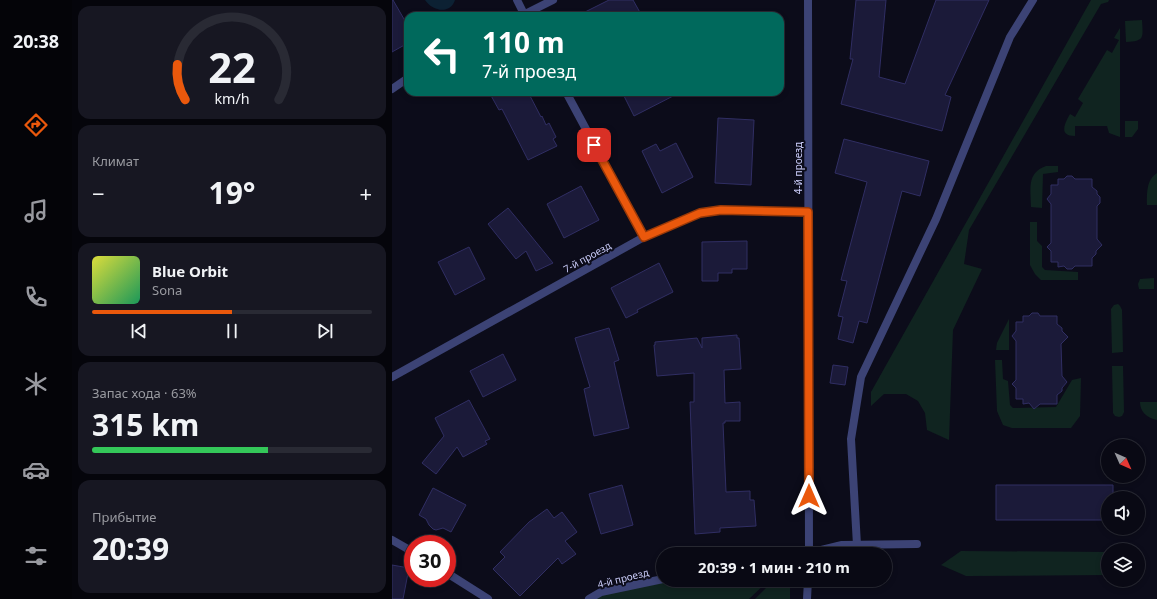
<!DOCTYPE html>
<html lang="ru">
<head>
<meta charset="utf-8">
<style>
  :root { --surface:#090914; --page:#171722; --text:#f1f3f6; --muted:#999aa0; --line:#292a34; --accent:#ea580c }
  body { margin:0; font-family:"Noto Sans",sans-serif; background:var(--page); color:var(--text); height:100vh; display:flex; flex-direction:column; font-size:15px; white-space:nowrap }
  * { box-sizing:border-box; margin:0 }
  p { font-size:13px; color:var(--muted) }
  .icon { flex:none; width:22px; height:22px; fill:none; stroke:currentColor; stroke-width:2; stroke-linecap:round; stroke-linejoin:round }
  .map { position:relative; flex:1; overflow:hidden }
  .drawer { display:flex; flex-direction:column; gap:6px; padding:6px; background:#05050b; width:320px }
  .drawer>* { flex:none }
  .guide { position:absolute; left:12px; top:12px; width:380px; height:84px; border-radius:12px; box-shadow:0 2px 6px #0003,0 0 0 1px var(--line); background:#00695c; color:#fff; overflow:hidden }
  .needle { width:26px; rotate:135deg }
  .fabs { position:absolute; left:709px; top:439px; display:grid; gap:8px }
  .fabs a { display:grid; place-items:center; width:44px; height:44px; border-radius:50%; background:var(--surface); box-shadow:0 2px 6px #0003,0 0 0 1px var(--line); font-size:20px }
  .speed { position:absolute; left:12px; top:535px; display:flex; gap:8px; font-size:20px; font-weight:700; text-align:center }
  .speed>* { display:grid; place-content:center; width:52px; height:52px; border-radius:50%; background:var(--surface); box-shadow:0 2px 6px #0003,0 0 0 1px var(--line); line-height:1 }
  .speed .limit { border:6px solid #d22; background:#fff; color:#111 }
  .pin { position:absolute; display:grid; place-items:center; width:34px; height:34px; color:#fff; margin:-17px; border-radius:8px; box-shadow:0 2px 6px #0006 }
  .me { position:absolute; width:44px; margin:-22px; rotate:0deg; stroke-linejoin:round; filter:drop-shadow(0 0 3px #0008) }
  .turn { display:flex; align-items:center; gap:14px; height:84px; padding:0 12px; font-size:18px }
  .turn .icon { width:52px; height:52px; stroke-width:2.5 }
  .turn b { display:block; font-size:28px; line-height:34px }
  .big { font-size:30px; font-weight:700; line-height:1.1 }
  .drawer .card { flex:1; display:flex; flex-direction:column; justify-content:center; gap:6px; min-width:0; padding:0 14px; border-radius:12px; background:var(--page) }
  .drawer .dial { align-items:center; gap:0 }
  .dial svg { height:104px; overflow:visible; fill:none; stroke:var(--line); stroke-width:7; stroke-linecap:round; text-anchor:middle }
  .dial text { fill:var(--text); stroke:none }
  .song { display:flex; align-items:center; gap:12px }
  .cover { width:48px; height:48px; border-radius:6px; background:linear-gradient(135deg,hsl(60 70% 55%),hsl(150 70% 35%)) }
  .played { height:4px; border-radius:2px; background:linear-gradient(90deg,var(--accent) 50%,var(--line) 50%) }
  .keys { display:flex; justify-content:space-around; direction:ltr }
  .heat { display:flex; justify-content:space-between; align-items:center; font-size:22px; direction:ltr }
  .charge { height:6px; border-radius:3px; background:linear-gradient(90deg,#34c759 63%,var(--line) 0) }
  .trip { position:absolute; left:264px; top:547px; width:236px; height:40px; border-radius:20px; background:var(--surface); box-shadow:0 2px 6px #0003,0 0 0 1px var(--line); font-weight:700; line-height:40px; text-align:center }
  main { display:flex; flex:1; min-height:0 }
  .dock { display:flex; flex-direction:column; width:72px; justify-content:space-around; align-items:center; background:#040408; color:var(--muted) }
  .dock .icon { width:28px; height:28px }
  .dock .active { color:var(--accent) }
  .dock b { font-size:18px; color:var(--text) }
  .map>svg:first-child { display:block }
  .green { fill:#102420 }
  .water { fill:#0c2133 }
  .building { fill:#1b1a39; stroke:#302e63 }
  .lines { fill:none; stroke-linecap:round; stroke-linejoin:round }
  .minor { stroke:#3c4375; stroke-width:8 }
  .route-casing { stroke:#983908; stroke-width:10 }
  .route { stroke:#ea580c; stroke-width:7 }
  .labels { text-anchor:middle; stroke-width:4; stroke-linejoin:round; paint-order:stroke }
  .street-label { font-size:10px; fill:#cbcdfa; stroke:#0c0c1a }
</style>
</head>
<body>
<main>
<nav class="dock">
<b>20:38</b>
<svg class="icon active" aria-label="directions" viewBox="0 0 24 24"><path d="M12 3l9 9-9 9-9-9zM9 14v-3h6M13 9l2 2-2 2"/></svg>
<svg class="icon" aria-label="music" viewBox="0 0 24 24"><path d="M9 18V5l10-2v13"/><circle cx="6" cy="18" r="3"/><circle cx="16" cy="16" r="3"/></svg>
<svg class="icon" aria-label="phone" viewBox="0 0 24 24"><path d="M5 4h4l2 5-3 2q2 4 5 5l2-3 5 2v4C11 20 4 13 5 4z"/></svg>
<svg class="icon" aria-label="climate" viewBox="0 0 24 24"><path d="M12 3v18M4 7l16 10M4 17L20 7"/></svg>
<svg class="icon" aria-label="car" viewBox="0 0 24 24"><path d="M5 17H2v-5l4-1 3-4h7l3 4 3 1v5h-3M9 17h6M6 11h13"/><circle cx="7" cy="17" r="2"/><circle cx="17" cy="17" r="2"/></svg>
<svg class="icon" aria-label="filters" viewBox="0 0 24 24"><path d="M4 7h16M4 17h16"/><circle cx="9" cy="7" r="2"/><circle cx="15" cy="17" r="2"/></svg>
</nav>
<section class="drawer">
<div class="card dial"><svg viewBox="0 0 100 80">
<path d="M14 69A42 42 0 1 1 86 69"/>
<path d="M14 69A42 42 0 0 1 8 42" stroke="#ea580c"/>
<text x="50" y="56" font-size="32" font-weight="700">22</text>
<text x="50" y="72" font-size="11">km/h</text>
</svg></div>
<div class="card"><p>Климат</p>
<div class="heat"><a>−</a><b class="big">19°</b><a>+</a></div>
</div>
<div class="card">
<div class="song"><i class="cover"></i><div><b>Blue Orbit</b><p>Sona</p></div></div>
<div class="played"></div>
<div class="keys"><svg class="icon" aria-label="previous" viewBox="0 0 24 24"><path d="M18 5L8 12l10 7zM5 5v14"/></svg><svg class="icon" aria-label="pause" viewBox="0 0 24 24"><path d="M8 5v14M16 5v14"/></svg><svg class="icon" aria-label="next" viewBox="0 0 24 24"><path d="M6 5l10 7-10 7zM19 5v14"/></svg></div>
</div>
<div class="card"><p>Запас хода · 63%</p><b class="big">315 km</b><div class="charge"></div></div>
<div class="card"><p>Прибытие</p><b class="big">20:39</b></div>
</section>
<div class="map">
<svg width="765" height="599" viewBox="0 0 765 599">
  <rect width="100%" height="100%" fill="#0c0c1a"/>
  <g class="green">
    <polygon points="699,0 717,0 716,2 709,4 577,230 572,264 590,269 561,330 557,440 535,430 533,413 526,401 514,394 492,394 479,406 479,392"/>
    <path d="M750 20C751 38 753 41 734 42L733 21Z"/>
    <path d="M728 28V137L717 133 715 126H683V136C666 136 673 123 678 114L683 117 691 103 686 99 715 50 720 53 727 40 722 38Z"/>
    <polygon points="733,121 746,121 746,129 740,137 733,137"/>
    <path d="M654 166H666V172L651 174 650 208 639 207C639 190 634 173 654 166Z"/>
    <path d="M765 173V205H755C755 194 754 180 765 173Z"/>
    <polygon points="638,222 645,222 645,241 650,246 650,267 653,270 686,272 686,280 649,280 643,274 638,265"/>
    <polygon points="762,278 762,289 747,289 746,284 748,279"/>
    <polygon points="726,304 728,306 730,310 731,352 720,353 719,309 722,305"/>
    <polygon points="617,319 617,350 604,350 605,343"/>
    <polygon points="603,360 610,360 611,379 616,381 618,405 621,408 664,407 680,380 689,378 688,416 679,428 620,428 611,425 605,411"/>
    <polygon points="720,366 731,366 732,412 730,416 727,417 723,416 721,413"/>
    <path d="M748 402H765V420C755 418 748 412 748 402Z"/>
    <polygon points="569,551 716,552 716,575 574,576 549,565"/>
    <polygon points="271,580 377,580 357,599 201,599 209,592"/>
    <polygon points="384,580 394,580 398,586 398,599 363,599 381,581"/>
  </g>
  <path class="water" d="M33 0H63C58 15 40 11 33 0Z"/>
  <g class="building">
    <polygon points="0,0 1,0 16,26 16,43 0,52"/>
    <polygon points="217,0 241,0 250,16 185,16"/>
    <polygon points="464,0 494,0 487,77 513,84 544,0 597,0 553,95 559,97 550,131 449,104 461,59 458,59"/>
    <polygon points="97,92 136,92 149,117 150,116 154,125 157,123 164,137 161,139 165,146 136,160 110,109 107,110"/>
    <polygon points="230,92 289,92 242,116"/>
    <polygon points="326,118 362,120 359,185 323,183"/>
    <polygon points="452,139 537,161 528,196 510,191 475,323 467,321 461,343 446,339 451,317 446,316 455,281 449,280 475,182 443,173"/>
    <polygon points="284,143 301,177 270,193 250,151 264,144 268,151"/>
    <polygon points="675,176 680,176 683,179 700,179 700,187 705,191 705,194 708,197 708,203 705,206 705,239 710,245 704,251 704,254 700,258 700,266 683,266 680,269 675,269 672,266 666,267 666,262 659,262 659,251 655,247 659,243 659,204 655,199 659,194 659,185 666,185 666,179 672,179"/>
    <polygon points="189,186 207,220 172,238 155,204"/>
    <polygon points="116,208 126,220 161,263 144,271 134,251 124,259 96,224"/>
    <polygon points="355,241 355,269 340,269 340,273 326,273 326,281 310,281 310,242"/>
    <polygon points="77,247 93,279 63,295 46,262"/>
    <polygon points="267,263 281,292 245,310 246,312 234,318 219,288"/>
    <polygon points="640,313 646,313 648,316 665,316 665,324 670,328 670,331 676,337 669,344 670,376 675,382 670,388 670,391 665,395 665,404 648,404 642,409 637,403 631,404 631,399 624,399 624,388 620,384 624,380 624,341 620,336 624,331 624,322 631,322 631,316 637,316"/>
    <polygon points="217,328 227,360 222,362 237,428 202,436 192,389 198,387 183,338"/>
    <polygon points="345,335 345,338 347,338 349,369 332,370 333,403 348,402 348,421 333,421 333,423 331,423 334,492 358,491 358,500 362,500 364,526 328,528 328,532 303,534 298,402 302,402 302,373 265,376 262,345 263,345 263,342 305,338 310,348 310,338"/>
    <polygon points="111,354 124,380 91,397 78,371"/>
    <polygon points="441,365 456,367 453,385 438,383"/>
    <polygon points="77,400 98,439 93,441 95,444 71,457 65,447 44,474 30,463 52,436 43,418"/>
    <polygon points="230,485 241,525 209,534 197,494"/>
    <polygon points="604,485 721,485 721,498 716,498 716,520 604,520"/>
    <polygon points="41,488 74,505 59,532 51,528 44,530 41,529 37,525 34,519 27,515"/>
    <polygon points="155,509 162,518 170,512 185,532 173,541 184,554 170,564 166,558 128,596 101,569 113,557 108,552 137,522"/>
    <polygon points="0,565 17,568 11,599 0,599"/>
  </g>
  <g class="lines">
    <g class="minor">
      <polyline points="125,0 133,16"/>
      <polyline points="416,0 417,554"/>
      <polyline points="129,16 161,0"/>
      <polyline points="0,89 16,78"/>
      <polyline points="174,92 252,237"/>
      <polyline points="0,377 252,237 308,213 329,210 416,212"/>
      <polyline points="0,540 21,552"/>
      <polyline points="465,545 459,439 469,377 544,219 618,37 641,0"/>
      <polyline points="417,553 450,545 525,544"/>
      <polyline points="55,573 96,599"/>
      <polyline points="197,599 209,592 271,579"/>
      <polyline points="415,599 416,580"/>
    </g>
  </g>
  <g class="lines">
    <g class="route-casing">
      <polyline id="route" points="202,145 252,237 308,213 329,210 416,212 417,496"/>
    </g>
    <use href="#route" class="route"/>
  </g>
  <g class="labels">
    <g class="street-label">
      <text transform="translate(406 168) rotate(-90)" y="4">4-й проезд</text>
      <text transform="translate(195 257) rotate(-29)" y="4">7-й проезд</text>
      <text transform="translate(231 578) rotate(-14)" y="4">4-й проезд</text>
    </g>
  </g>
</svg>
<div class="fabs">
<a><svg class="needle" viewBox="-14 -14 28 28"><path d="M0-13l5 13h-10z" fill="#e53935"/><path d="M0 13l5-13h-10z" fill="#999aa0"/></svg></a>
<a><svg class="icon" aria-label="sound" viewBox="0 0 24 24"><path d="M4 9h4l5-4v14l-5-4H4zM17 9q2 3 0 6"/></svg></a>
<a><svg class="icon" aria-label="layers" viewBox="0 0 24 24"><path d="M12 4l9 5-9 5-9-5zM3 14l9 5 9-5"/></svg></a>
</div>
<div class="speed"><div class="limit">30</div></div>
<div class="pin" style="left:202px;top:145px;background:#d93025"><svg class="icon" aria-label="arrive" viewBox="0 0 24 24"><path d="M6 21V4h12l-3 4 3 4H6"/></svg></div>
<svg class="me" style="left:417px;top:496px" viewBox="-20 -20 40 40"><path d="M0-17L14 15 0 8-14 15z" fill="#ea580c" stroke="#fff" stroke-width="4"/></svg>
<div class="trip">20:39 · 1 мин · 210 m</div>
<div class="guide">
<div class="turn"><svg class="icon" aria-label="left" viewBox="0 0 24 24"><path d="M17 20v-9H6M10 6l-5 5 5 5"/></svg><div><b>110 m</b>7-й проезд</div></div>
</div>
</div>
</main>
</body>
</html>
